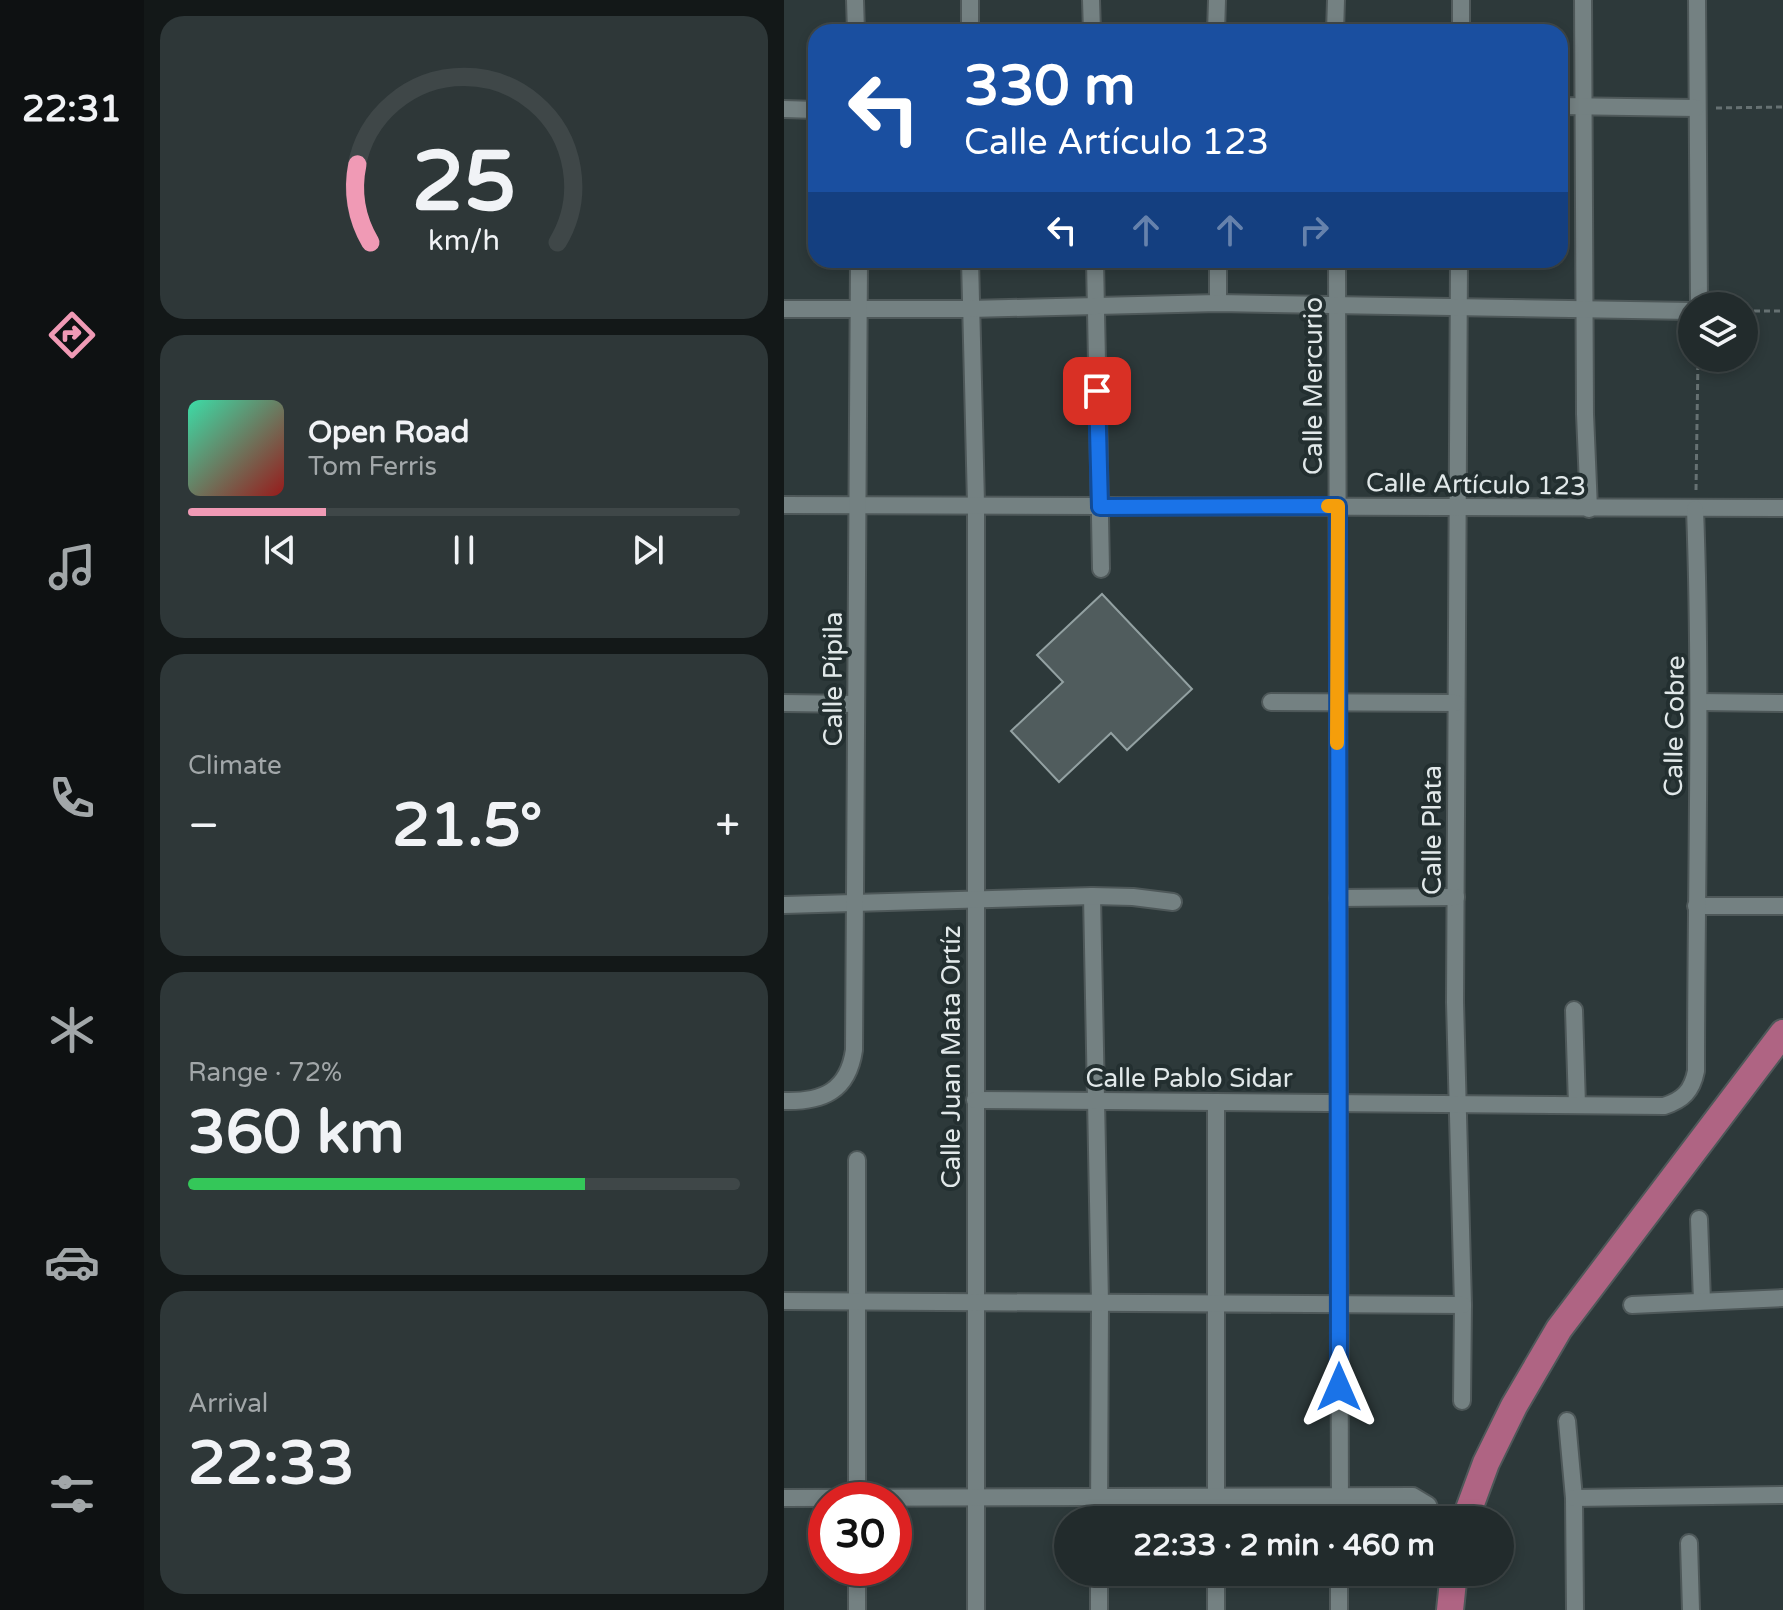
<!DOCTYPE html>
<html lang="en">
<head>
<meta charset="utf-8">
<style>
  :root { --surface:#222b2c; --page:#2e3738; --text:#f1f3f6; --muted:#a2a7a9; --line:#3f4748; --accent:#f09ab5 }
  body { margin:0; font-family:"Varela Round",sans-serif; background:var(--page); color:var(--text); height:100vh; display:flex; flex-direction:column; font-size:30px; white-space:nowrap }
  * { box-sizing:border-box; margin:0 }
  p { font-size:26px; color:var(--muted) }
  .icon { flex:none; width:44px; height:44px; fill:none; stroke:currentColor; stroke-width:2; stroke-linecap:round; stroke-linejoin:round }
  .map { position:relative; flex:1; overflow:hidden }
  .drawer { display:flex; flex-direction:column; gap:16px; padding:16px; background:#131818; width:640px }
  .drawer>* { flex:none }
  .hud { position:absolute; left:24px; top:24px; width:760px; height:244px; border-radius:24px; box-shadow:0 4px 12px #0003,0 0 0 2px var(--line); background:#1a4fa0; color:#fff; overflow:hidden }
  .controls { position:absolute; left:894px; top:292px; display:grid; gap:16px }
  .controls a { display:grid; place-items:center; width:80px; height:80px; border-radius:50%; background:var(--surface); box-shadow:0 4px 12px #0003,0 0 0 2px var(--line); font-size:40px }
  .speed { position:absolute; left:24px; top:1482px; display:flex; gap:16px; font-size:40px; font-weight:700; text-align:center }
  .speed>* { display:grid; place-content:center; width:104px; height:104px; border-radius:50%; background:var(--surface); box-shadow:0 4px 12px #0003,0 0 0 2px var(--line); line-height:1 }
  .speed .limit { border:12px solid #d22; background:#fff; color:#111 }
  .pin { position:absolute; display:grid; place-items:center; width:68px; height:68px; color:#fff; margin:-34px; border-radius:16px; box-shadow:0 4px 12px #0006 }
  .me { position:absolute; width:88px; margin:-44px; rotate:0deg; stroke-linejoin:round; filter:drop-shadow(0 0 6px #0008) }
  .turn { display:flex; align-items:center; gap:28px; height:168px; padding:0 24px; font-size:36px }
  .turn .icon { width:104px; height:104px; stroke-width:2.5 }
  .turn b { display:block; font-size:56px; line-height:68px }
  .lanes { display:flex; align-items:center; height:76px; padding:0 24px; background:#0003; justify-content:center; gap:40px; direction:ltr }
  .lanes .off { opacity:.35 }
  .big { font-size:60px; font-weight:700; line-height:1.1 }
  .drawer .card { flex:1; display:flex; flex-direction:column; justify-content:center; gap:12px; min-width:0; padding:0 28px; border-radius:24px; background:var(--page) }
  .drawer .dial { align-items:center; gap:0 }
  .dial svg { height:208px; overflow:visible; fill:none; stroke:var(--line); stroke-width:7; stroke-linecap:round; text-anchor:middle }
  .dial text { fill:var(--text); stroke:none }
  .song { display:flex; align-items:center; gap:24px }
  .cover { width:96px; height:96px; border-radius:12px; background:linear-gradient(135deg,hsl(160 70% 55%),hsl(0 70% 35%)) }
  .played { height:8px; border-radius:4px; background:linear-gradient(90deg,var(--accent) 25%,var(--line) 25%) }
  .keys { display:flex; justify-content:space-around; direction:ltr }
  .heat { display:flex; justify-content:space-between; align-items:center; font-size:44px; direction:ltr }
  .charge { height:12px; border-radius:6px; background:linear-gradient(90deg,#34c759 72%,var(--line) 0) }
  .trip { position:absolute; left:270px; top:1506px; width:460px; height:80px; border-radius:40px; background:var(--surface); box-shadow:0 4px 12px #0003,0 0 0 2px var(--line); font-weight:700; line-height:80px; text-align:center }
  main { display:flex; flex:1; min-height:0 }
  .tabs { display:flex; flex-direction:column; width:144px; justify-content:space-around; align-items:center; background:#0e1112; color:var(--muted) }
  .tabs .icon { width:56px; height:56px }
  .tabs .active { color:var(--accent) }
  .tabs b { font-size:36px; color:var(--text) }
  .map>svg:first-child { display:block }
  .building { fill:#505c5d; stroke:#93a1a2; stroke-width:2 }
  .lines { fill:none; stroke-linecap:round; stroke-linejoin:round }
  .minor-casing { stroke:#4e5859; stroke-width:20 }
  .primary-casing { stroke:#4e5859; stroke-width:30 }
  .path { stroke:#667172; stroke-width:3; stroke-dasharray:6 4; stroke-linecap:butt }
  .minor { stroke:#748182; stroke-width:16 }
  .primary { stroke:#af6483; stroke-width:26 }
  .route-casing { stroke:#114b97; stroke-width:20 }
  .route { stroke:#1a73e8; stroke-width:14 }
  .slow { stroke:#f59e0b; stroke-width:14 }
  .labels { text-anchor:middle; stroke-width:8; stroke-linejoin:round; paint-order:stroke }
  .street-label { font-size:26px; fill:#e1e8e9; stroke:#232f30 }
</style>
</head>
<body>
<main>
<nav class="tabs">
<b>22:31</b>
<svg class="icon active" aria-label="directions" viewBox="0 0 24 24"><path d="M12 3l9 9-9 9-9-9zM9 14v-3h6M13 9l2 2-2 2"/></svg>
<svg class="icon" aria-label="music" viewBox="0 0 24 24"><path d="M9 18V5l10-2v13"/><circle cx="6" cy="18" r="3"/><circle cx="16" cy="16" r="3"/></svg>
<svg class="icon" aria-label="phone" viewBox="0 0 24 24"><path d="M5 4h4l2 5-3 2q2 4 5 5l2-3 5 2v4C11 20 4 13 5 4z"/></svg>
<svg class="icon" aria-label="climate" viewBox="0 0 24 24"><path d="M12 3v18M4 7l16 10M4 17L20 7"/></svg>
<svg class="icon" aria-label="car" viewBox="0 0 24 24"><path d="M5 17H2v-5l4-1 3-4h7l3 4 3 1v5h-3M9 17h6M6 11h13"/><circle cx="7" cy="17" r="2"/><circle cx="17" cy="17" r="2"/></svg>
<svg class="icon" aria-label="filters" viewBox="0 0 24 24"><path d="M4 7h16M4 17h16"/><circle cx="9" cy="7" r="2"/><circle cx="15" cy="17" r="2"/></svg>
</nav>
<section class="drawer">
<div class="card dial"><svg viewBox="0 0 100 80">
<path d="M14 69A42 42 0 1 1 86 69"/>
<path d="M14 69A42 42 0 0 1 9 39" stroke="#f09ab5"/>
<text x="50" y="56" font-size="32" font-weight="700">25</text>
<text x="50" y="72" font-size="11">km/h</text>
</svg></div>
<div class="card">
<div class="song"><i class="cover"></i><div><b>Open Road</b><p>Tom Ferris</p></div></div>
<div class="played"></div>
<div class="keys"><svg class="icon" aria-label="previous" viewBox="0 0 24 24"><path d="M18 5L8 12l10 7zM5 5v14"/></svg><svg class="icon" aria-label="pause" viewBox="0 0 24 24"><path d="M8 5v14M16 5v14"/></svg><svg class="icon" aria-label="next" viewBox="0 0 24 24"><path d="M6 5l10 7-10 7zM19 5v14"/></svg></div>
</div>
<div class="card"><p>Climate</p>
<div class="heat"><a>−</a><b class="big">21.5°</b><a>+</a></div>
</div>
<div class="card"><p>Range · 72%</p><b class="big">360 km</b><div class="charge"></div></div>
<div class="card"><p>Arrival</p><b class="big">22:33</b></div>
</section>
<div class="map">
<svg width="999" height="1610" viewBox="0 0 999 1610">
  <rect width="100%" height="100%" fill="#2d393a"/>
  <polygon class="building" points="318,594 408,689 343,750 327,733 275,782 227,731 279,682 253,655"/>
  <g class="lines">
    <g class="minor-casing">
      <g id="minor">
        <polyline points="71,0 72,32"/>
        <polyline points="186,0 186,32"/>
        <polyline points="307,0 308,32"/>
        <polyline points="799,0 801,414 805,509"/>
        <polyline points="913,0 915,306"/>
        <polyline points="432,32 433,0"/>
        <polyline points="551,32 552,0"/>
        <polyline points="677,32 677,0"/>
        <polyline points="776,106 912,108"/>
        <polyline points="0,109 32,110"/>
        <polyline points="186,260 192,504 192,1610"/>
        <polyline points="311,260 317,569"/>
        <polyline points="553,260 556,1520"/>
        <polyline points="675,260 671,1002 679,1305 678,1401"/>
        <polyline points="434,303 434,260"/>
        <polyline points="0,309 186,309 434,303 908,311"/>
        <polyline points="0,505 999,508"/>
        <polyline points="487,702 672,703"/>
        <polyline points="915,702 999,703"/>
        <polyline points="0,703 72,704"/>
        <polyline points="308,896 316,1303 315,1520"/>
        <polyline points="554,898 672,897"/>
        <polyline points="0,905 308,896 349,897 389,902"/>
        <polyline points="912,906 999,906"/>
        <polyline points="790,1010 793,1105"/>
        <path d="M191 1100 880 1106C899 1100 908 1091 912 1071 912 884 918 696 911 509"/>
        <path d="M0 1101C39 1102 64 1091 70 1050L75 260"/>
        <polyline points="432,1102 432,1520"/>
        <polyline points="73,1160 73,1500"/>
        <polyline points="915,1219 918,1301"/>
        <polyline points="0,1301 679,1305"/>
        <polyline points="848,1305 999,1298"/>
        <polyline points="783,1421 790,1498 791,1610"/>
        <polyline points="0,1498 629,1496 644,1505 650,1520"/>
        <polyline points="790,1498 999,1495"/>
        <polyline points="905,1543 907,1610"/>
        <polyline points="73,1610 73,1568"/>
        <polyline points="315,1610 315,1572"/>
        <polyline points="432,1610 432,1572"/>
        <polyline points="555,1610 555,1572"/>
      </g>
    </g>
    <g class="primary-casing">
      <g id="primary">
        <polyline points="681,1520 702,1463 730,1406 775,1329 999,1033"/>
        <polyline points="666,1610 670,1572"/>
      </g>
    </g>
    <g class="path">
      <polyline points="932,108 999,107"/>
      <polyline points="960,311 999,311"/>
      <polyline points="912,490 914,358"/>
    </g>
    <use href="#minor" class="minor"/>
    <use href="#primary" class="primary"/>
  </g>
  <g class="lines">
    <g class="route-casing">
      <polyline id="route" points="313,391 316,507 554,506 555,1387"/>
    </g>
    <use href="#route" class="route"/>
    <polyline class="slow" points="544,506 554,506 553,743"/>
  </g>
  <g class="labels">
    <g class="street-label">
      <text transform="translate(529 386) rotate(-90)" y="9">Calle Mercurio</text>
      <text transform="translate(692 484) rotate(1)" y="9">Calle Artículo 123</text>
      <text transform="translate(49 679) rotate(-90)" y="9">Calle Pípila</text>
      <text transform="translate(890 726) rotate(-89)" y="9">Calle Cobre</text>
      <text transform="translate(648 830) rotate(-90)" y="9">Calle Plata</text>
      <text transform="translate(167 1057) rotate(-90)" y="9">Calle Juan Mata Ortíz</text>
      <text x="405" y="1087">Calle Pablo Sidar</text>
    </g>
  </g>
</svg>
<div class="controls">
<a><svg class="icon" aria-label="layers" viewBox="0 0 24 24"><path d="M12 4l9 5-9 5-9-5zM3 14l9 5 9-5"/></svg></a>
</div>
<div class="speed"><div class="limit">30</div></div>
<div class="pin" style="left:313px;top:391px;background:#d93025"><svg class="icon" aria-label="arrive" viewBox="0 0 24 24"><path d="M6 21V4h12l-3 4 3 4H6"/></svg></div>
<svg class="me" style="left:555px;top:1387px" viewBox="-20 -20 40 40"><path d="M0-17L14 15 0 8-14 15z" fill="#1a73e8" stroke="#fff" stroke-width="4"/></svg>
<div class="trip">22:33 · 2 min · 460 m</div>
<div class="hud">
<div class="turn"><svg class="icon" aria-label="left" viewBox="0 0 24 24"><path d="M17 20v-9H6M10 6l-5 5 5 5"/></svg><div><b>330 m</b>Calle Artículo 123</div></div>
<div class="lanes"><svg class="icon" aria-label="left" viewBox="0 0 24 24"><path d="M17 20v-9H6M10 6l-5 5 5 5"/></svg><svg class="icon off" aria-label="ahead" viewBox="0 0 24 24"><path d="M12 20V5M6 11l6-6 6 6"/></svg><svg class="icon off" aria-label="ahead" viewBox="0 0 24 24"><path d="M12 20V5M6 11l6-6 6 6"/></svg><svg class="icon off" aria-label="right" viewBox="0 0 24 24"><path d="M7 20v-9h11M14 6l5 5-5 5"/></svg></div>
</div>
</div>
</main>
</body>
</html>
